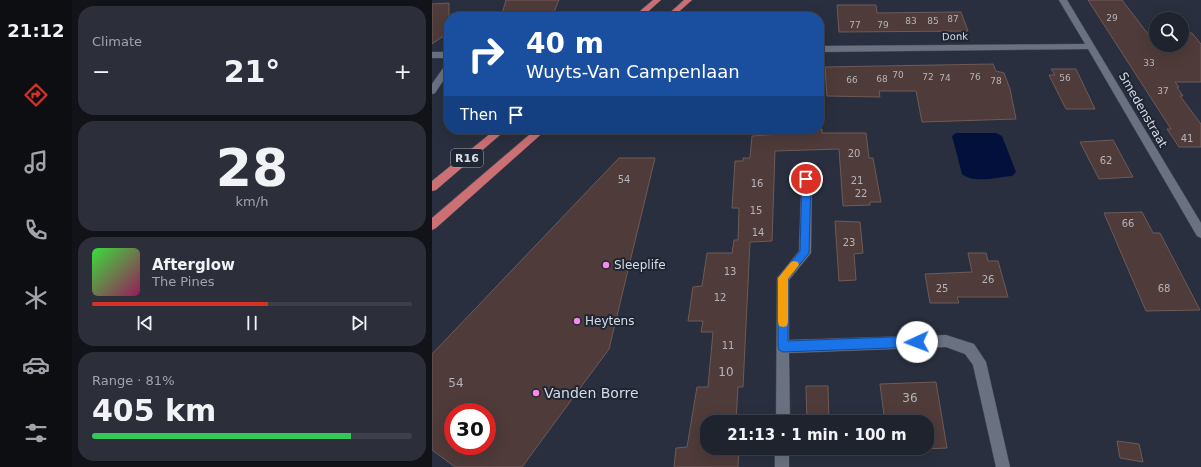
<!DOCTYPE html>
<html lang="en">
<head>
<meta charset="utf-8">
<style>
  :root { --surface:#1f232e; --page:#2c2f3a; --text:#f1f3f6; --muted:#a1a4aa; --line:#3c404a; --accent:#d93025 }
  body { margin:0; font-family:"DejaVu Sans",sans-serif; background:var(--page); color:var(--text); height:100vh; display:flex; flex-direction:column; font-size:15px; white-space:nowrap }
  * { box-sizing:border-box; margin:0 }
  p { font-size:13px; color:var(--muted) }
  .icon { flex:none; width:22px; height:22px; fill:none; stroke:currentColor; stroke-width:2; stroke-linecap:round; stroke-linejoin:round }
  .map { position:relative; flex:1; overflow:hidden }
  .side { display:flex; flex-direction:column; gap:6px; padding:6px; background:#111319; width:360px }
  .side>* { flex:none }
  .guide { position:absolute; left:12px; top:12px; width:380px; height:122px; border-radius:16px; box-shadow:0 4px 16px #0002,0 0 0 1px var(--line); background:#1a4fa0; color:#fff; overflow:hidden }
  .tools { position:absolute; left:717px; top:12px; display:grid; gap:8px }
  .tools a { display:grid; place-items:center; width:40px; height:40px; border-radius:50%; background:var(--surface); box-shadow:0 4px 16px #0002,0 0 0 1px var(--line); font-size:20px }
  .speed { position:absolute; left:12px; top:403px; display:flex; gap:8px; font-size:20px; font-weight:700; text-align:center }
  .speed>* { display:grid; place-content:center; width:52px; height:52px; border-radius:50%; background:var(--surface); box-shadow:0 4px 16px #0002,0 0 0 1px var(--line); line-height:1 }
  .speed .limit { border:6px solid #d22; background:#fff; color:#111 }
  .pin { position:absolute; display:grid; place-items:center; width:34px; height:34px; color:#fff; margin:-17px; border:2px solid #fff; border-radius:50%; box-shadow:0 1px 4px #0007 }
  .me { position:absolute; width:44px; margin:-22px; rotate:268deg; stroke-linejoin:round; filter:drop-shadow(0 0 3px #0008) }
  .turn { display:flex; align-items:center; gap:14px; height:84px; padding:0 16px; font-size:18px }
  .turn .icon { width:52px; height:52px; stroke-width:2.5 }
  .turn b { display:block; font-size:28px; line-height:34px }
  .then { display:flex; align-items:center; height:38px; padding:0 16px; background:#0003; gap:8px; font-size:15px }
  .big { font-size:30px; font-weight:700; line-height:1.1 }
  .side .widget { flex:1; display:flex; flex-direction:column; justify-content:center; gap:6px; min-width:0; padding:0 14px; border-radius:16px; background:var(--page) }
  .side .dial { align-items:center; gap:0 }
  .dial b { font-size:52px; line-height:1 }
  .song { display:flex; align-items:center; gap:12px }
  .cover { width:48px; height:48px; border-radius:6px; background:linear-gradient(135deg,hsl(120 70% 55%),hsl(330 70% 35%)) }
  .played { height:4px; border-radius:2px; background:linear-gradient(90deg,var(--accent) 55%,var(--line) 55%) }
  .keys { display:flex; justify-content:space-around; direction:ltr }
  .heat { display:flex; justify-content:space-between; align-items:center; font-size:22px; direction:ltr }
  .charge { height:6px; border-radius:3px; background:linear-gradient(90deg,#34c759 81%,var(--line) 0) }
  .trip { position:absolute; left:268px; top:415px; width:234px; height:40px; border-radius:16px; background:var(--surface); box-shadow:0 4px 16px #0002,0 0 0 1px var(--line); font-weight:700; line-height:40px; text-align:center }
  main { display:flex; flex:1; min-height:0 }
  .menu { display:flex; flex-direction:column; width:72px; justify-content:space-around; align-items:center; background:#0c0e12; color:var(--muted) }
  .menu .icon { width:28px; height:28px }
  .menu .current { color:var(--accent) }
  .menu b { font-size:18px; color:var(--text) }
  .map>svg:first-child { display:block }
  .water { fill:#02103b }
  .building { fill:#4e3b3a; stroke:#6e5a58; fill-rule:evenodd }
  .lines { fill:none; stroke-linecap:round; stroke-linejoin:round }
  .minor-casing { stroke:#454a56; stroke-width:1 }
  .trunk-casing { stroke:#454a56; stroke-width:1 }
  .minor { fill:#6a7282; fill-rule:evenodd }
  .trunk { fill:#cc7074; fill-rule:evenodd }
  .route { fill:#1a73e8; stroke:#114b97 }
  .slow { fill:#f59e0b }
  .poi-dot { fill:#f888ea; stroke:#1f2633; stroke-width:1.5 }
  .labels { text-anchor:middle; stroke-width:4; stroke-linejoin:round; paint-order:stroke }
  .far-number-label { font-size:9px; fill:#b6b4ba }
  .far-street-label { font-size:10px; fill:#d8dce5; stroke:#1f2633 }
  .number-label { font-size:10px; fill:#b6b4ba }
  .shield { fill:#1f2633; stroke:#a0a5b0; stroke-width:1 }
  .shield-label { font-size:11px; font-weight:bold; fill:#d8dce5 }
  .street-label { font-size:12px; fill:#d8dce5; stroke:#1f2633 }
  .poi-label { font-size:12px; fill:#d8dce5; stroke:#1f2633; text-anchor:start }
  .near-number-label { font-size:12px; fill:#b6b4ba }
  .near-poi-label { font-size:14px; fill:#d8dce5; stroke:#1f2633; text-anchor:start }
</style>
</head>
<body>
<main>
<nav class="menu">
<b>21:12</b>
<svg class="icon current" aria-label="directions" viewBox="0 0 24 24"><path d="M12 3l9 9-9 9-9-9zM9 14v-3h6M13 9l2 2-2 2"/></svg>
<svg class="icon" aria-label="music" viewBox="0 0 24 24"><path d="M9 18V5l10-2v13"/><circle cx="6" cy="18" r="3"/><circle cx="16" cy="16" r="3"/></svg>
<svg class="icon" aria-label="phone" viewBox="0 0 24 24"><path d="M5 4h4l2 5-3 2q2 4 5 5l2-3 5 2v4C11 20 4 13 5 4z"/></svg>
<svg class="icon" aria-label="climate" viewBox="0 0 24 24"><path d="M12 3v18M4 7l16 10M4 17L20 7"/></svg>
<svg class="icon" aria-label="car" viewBox="0 0 24 24"><path d="M5 17H2v-5l4-1 3-4h7l3 4 3 1v5h-3M9 17h6M6 11h13"/><circle cx="7" cy="17" r="2"/><circle cx="17" cy="17" r="2"/></svg>
<svg class="icon" aria-label="filters" viewBox="0 0 24 24"><path d="M4 7h16M4 17h16"/><circle cx="9" cy="7" r="2"/><circle cx="15" cy="17" r="2"/></svg>
</nav>
<section class="side">
<div class="widget"><p>Climate</p>
<div class="heat"><a>−</a><b class="big">21°</b><a>+</a></div>
</div>
<div class="widget dial"><b>28</b><p>km/h</p></div>
<div class="widget">
<div class="song"><i class="cover"></i><div><b>Afterglow</b><p>The Pines</p></div></div>
<div class="played"></div>
<div class="keys"><svg class="icon" aria-label="previous" viewBox="0 0 24 24"><path d="M18 5L8 12l10 7zM5 5v14"/></svg><svg class="icon" aria-label="pause" viewBox="0 0 24 24"><path d="M8 5v14M16 5v14"/></svg><svg class="icon" aria-label="next" viewBox="0 0 24 24"><path d="M6 5l10 7-10 7zM19 5v14"/></svg></div>
</div>
<div class="widget"><p>Range · 81%</p><b class="big">405 km</b><div class="charge"></div></div>
</section>
<div class="map">
<svg width="769" height="467" viewBox="0 0 769 467">
  <rect width="100%" height="100%" fill="#292f3e"/>
  <path class="water" d="M524 133H564L570 136 584 172 580 176C565 177 542 184 530 174L520 136Z"/>
  <g class="building">
    <polygon points="74,0 127,0 120,17 69,17"/>
    <polygon points="656,0 690,0 716,34 724,34 724,45 750,45 750,33 760,33 769,44 769,82 743,82 747,87 745,87 751,96 748,96 769,124 769,147 747,147 735,129 739,129"/>
    <polygon points="17,3 17,37 10,37 0,44 0,4"/>
    <polygon points="405,5 444,5 445,13 529,12 536,31 407,32"/>
    <polygon points="561,64 564,71 572,73 578,89 584,119 490,122 484,91 447,91 448,97 395,96 393,67"/>
    <polygon points="619,69 644,69 663,109 634,109 617,75 623,75"/>
    <polygon points="361,129 390,129 390,133 434,133 437,158 441,158 449,202 438,202 438,205 411,206 407,149 343,151 340,241 318,242 311,387 306,387 304,421 308,422 275,422 275,448 307,448 306,467 242,467 244,448 255,447 265,387 276,387 281,332 269,332 271,321 256,321 261,287 270,286 275,253 300,253 302,240 306,240 307,208 300,208 303,161 311,161 311,158 318,158 320,136 361,133"/>
    <polygon points="681,140 701,177 667,179 648,142"/>
    <path d="M187 158H223L177 349 90 467H23L0 450V354ZM21 412H55V446H21Z"/>
    <polygon points="710,212 721,233 728,233 768,310 714,311 672,213"/>
    <polygon points="403,221 428,222 431,253 422,254 424,280 407,281"/>
    <polygon points="536,253 554,253 556,261 566,261 576,297 525,297 527,303 498,303 493,274 540,272"/>
    <polygon points="504,382 515,448 468,450 468,448 495,448 495,422 464,422 464,415 452,415 448,384"/>
    <polygon points="374,386 396,386 397,422 375,422"/>
    <polygon points="685,441 707,444 711,462 688,458"/>
    <polygon points="375,448 399,448 399,452 375,453"/>
  </g>
  <g class="lines">
    <g class="minor-casing">
      <g id="minor">
        <polygon points="627,0 635,0 769,223 769,238 765,236 656,49 387,52 387,46 653,44"/>
        <rect x="0" y="52" width="17" height="6"/>
        <polygon points="17,63 17,72 3,93 0,94 0,84 14,64"/>
        <polygon points="375,162 379,163 380,166 379,253 357,280 357,340 514,335 542,344 554,362 578,467 564,467 541,365 533,354 514,347 357,353 358,422 344,422 345,278 367,251 370,166 371,163"/>
        <rect x="343" y="448" width="14" height="19"/>
      </g>
    </g>
    <g class="trunk-casing">
      <g id="trunk">
        <polygon points="221,0 229,0 210,17 201,17"/>
        <polygon points="252,0 260,0 241,17 233,17"/>
        <polygon points="64,129 75,129 4,190 0,191 0,181"/>
        <polygon points="104,129 115,129 4,228 0,230 0,218"/>
      </g>
    </g>
    <use href="#minor" class="minor"/>
    <use href="#trunk" class="trunk"/>
  </g>
  <polygon class="route" points="374,176 379,179 377,253 356,279 356,341 485,336 489,338 490,342 489,345 485,347 351,352 347,350 346,347 346,278 368,251 370,179"/>
  <polygon class="slow" points="362,261 366,262 367,265 356,279 356,322 355,326 351,327 347,326 346,322 346,278 359,262"/>
  <g class="poi-dot">
    <circle cx="174" cy="265" r="4"/>
    <circle cx="145" cy="321" r="4"/>
    <circle cx="104" cy="393" r="4"/>
  </g>
  <g class="labels">
    <g class="far-number-label">
      <text x="680" y="21">29</text>
      <text x="521" y="22">87</text>
      <text x="479" y="24">83</text>
      <text x="501" y="24">85</text>
      <text x="423" y="28">77</text>
      <text x="451" y="28">79</text>
      <text x="717" y="66">33</text>
      <text x="466" y="78">70</text>
      <text x="496" y="80">72</text>
      <text x="543" y="80">76</text>
      <text x="513" y="81">74</text>
      <text x="633" y="81">56</text>
      <text x="450" y="82">68</text>
      <text x="420" y="83">66</text>
      <text x="564" y="84">78</text>
      <text x="731" y="94">37</text>
    </g>
    <g class="far-street-label">
      <text transform="translate(523 36) rotate(-1)" y="4">Donk</text>
    </g>
    <g class="number-label">
      <text x="755" y="142">41</text>
      <text x="422" y="157">20</text>
      <text x="674" y="164">62</text>
      <text x="192" y="183">54</text>
      <text x="425" y="184">21</text>
      <text x="325" y="187">16</text>
      <text x="429" y="197">22</text>
      <text x="324" y="214">15</text>
      <text x="696" y="227">66</text>
      <text x="326" y="236">14</text>
      <text x="417" y="246">23</text>
      <text x="298" y="275">13</text>
      <text x="556" y="283">26</text>
      <text x="510" y="292">25</text>
      <text x="732" y="292">68</text>
      <text x="288" y="301">12</text>
      <text x="296" y="349">11</text>
    </g>
    <rect class="shield" x="19" y="149" width="32" height="18" rx="3"/>
    <g class="shield-label">
      <text x="35" y="162">R16</text>
    </g>
    <g class="street-label">
      <text transform="translate(711 110) rotate(60)" y="4">Smedenstraat</text>
    </g>
    <g class="poi-label">
      <text x="182" y="269">Sleeplife</text>
      <text x="153" y="325">Heytens</text>
    </g>
    <g class="near-number-label">
      <text x="294" y="376">10</text>
      <text x="24" y="387">54</text>
      <text x="478" y="402">36</text>
    </g>
    <g class="near-poi-label">
      <text x="112" y="398">Vanden Borre</text>
    </g>
  </g>
</svg>
<div class="tools">
<a><svg class="icon" aria-label="search" viewBox="0 0 24 24"><circle cx="10" cy="10" r="6"/><path d="M15 15l6 6"/></svg></a>
</div>
<div class="speed"><div class="limit">30</div></div>
<div class="pin" style="left:374px;top:179px;background:#d93025"><svg class="icon" aria-label="arrive" viewBox="0 0 24 24"><path d="M6 21V4h12l-3 4 3 4H6"/></svg></div>
<svg class="me" style="left:485px;top:342px" viewBox="-20 -20 40 40"><circle r="19" fill="#fff"/><path d="M0-13L10 11 0 6-10 11z" fill="#1a73e8"/></svg>
<div class="trip">21:13 · 1 min · 100 m</div>
<div class="guide">
<div class="turn"><svg class="icon" aria-label="right" viewBox="0 0 24 24"><path d="M7 20v-9h11M14 6l5 5-5 5"/></svg><div><b>40 m</b>Wuyts-Van Campenlaan</div></div>
<div class="then">Then<svg class="icon" aria-label="arrive" viewBox="0 0 24 24"><path d="M6 21V4h12l-3 4 3 4H6"/></svg></div>
</div>
</div>
</main>
</body>
</html>
